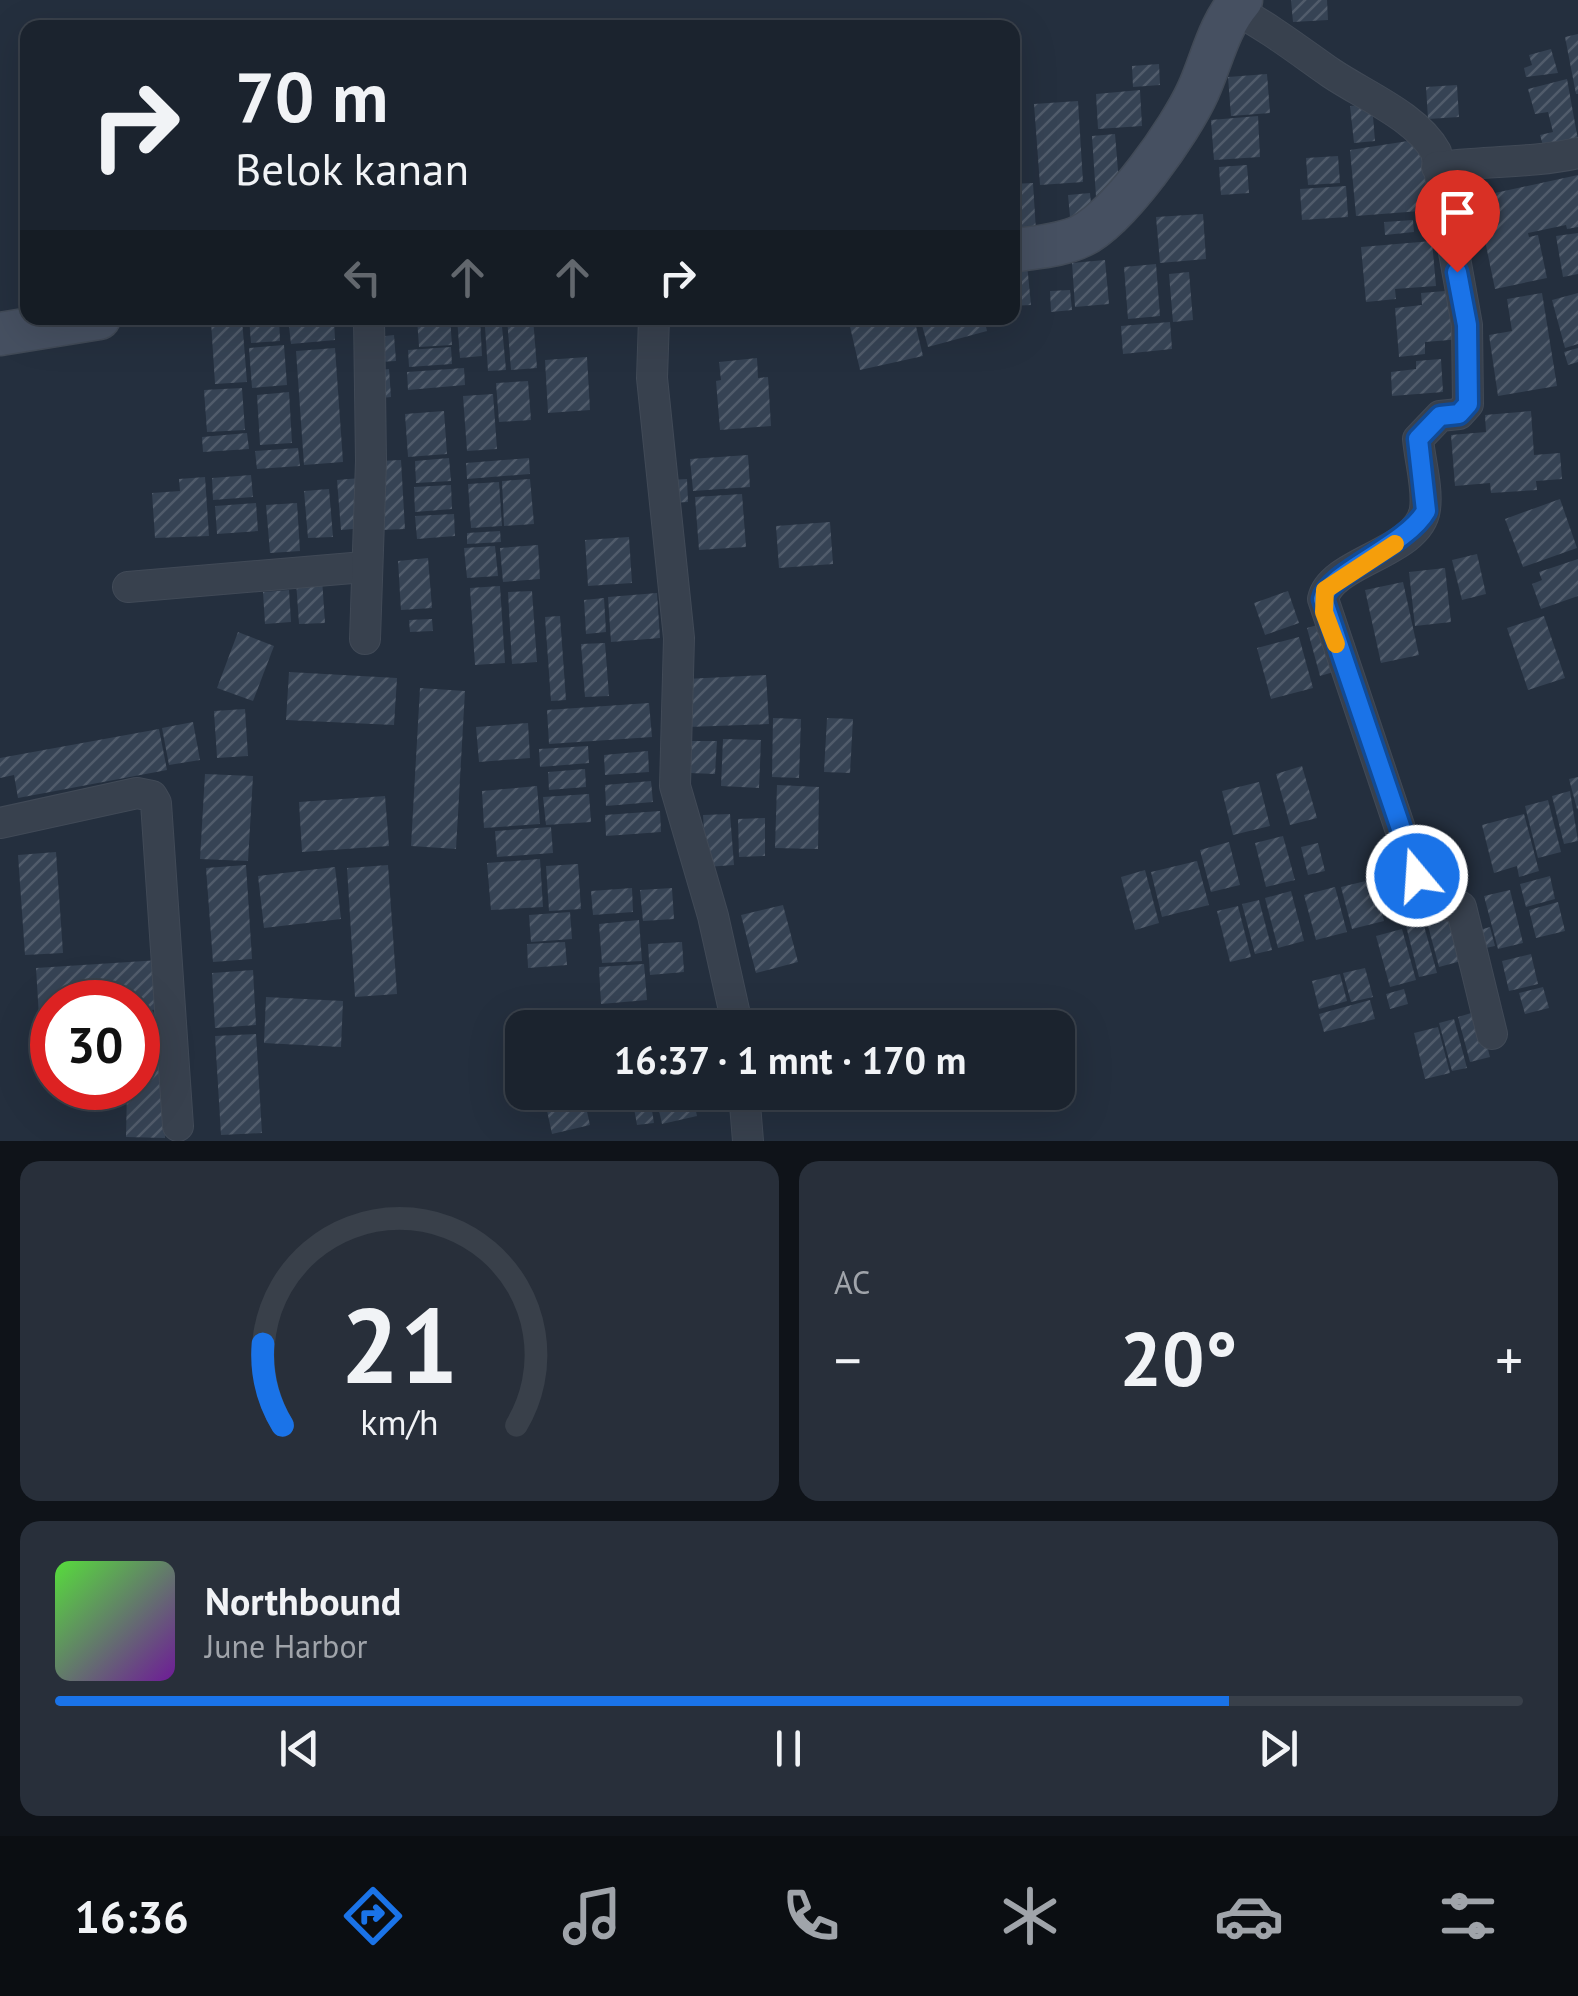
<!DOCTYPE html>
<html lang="id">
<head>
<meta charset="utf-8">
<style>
  :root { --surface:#1b232e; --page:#282f3a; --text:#f1f3f6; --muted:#a0a4aa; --line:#39404a; --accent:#1a73e8 }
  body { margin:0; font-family:"PT Sans",sans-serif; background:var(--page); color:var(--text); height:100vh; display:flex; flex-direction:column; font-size:38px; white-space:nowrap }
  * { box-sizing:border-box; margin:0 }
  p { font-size:32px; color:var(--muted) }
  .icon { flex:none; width:55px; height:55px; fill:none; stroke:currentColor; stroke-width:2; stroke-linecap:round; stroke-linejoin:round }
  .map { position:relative; height:1141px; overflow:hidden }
  .details { display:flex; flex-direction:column; gap:20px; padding:20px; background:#0f1319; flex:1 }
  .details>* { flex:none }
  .hud { position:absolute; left:20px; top:20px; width:1000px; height:305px; border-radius:20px; box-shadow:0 10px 40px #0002,0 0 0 2px var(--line); background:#1b232e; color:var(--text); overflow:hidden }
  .speed { position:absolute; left:30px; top:980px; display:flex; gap:20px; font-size:50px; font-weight:700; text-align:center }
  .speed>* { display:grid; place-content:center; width:130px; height:130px; border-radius:50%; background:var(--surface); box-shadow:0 10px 40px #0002,0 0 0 2px var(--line); line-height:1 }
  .speed .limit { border:15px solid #d22; background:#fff; color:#111 }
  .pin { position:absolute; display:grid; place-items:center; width:85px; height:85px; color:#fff; margin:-102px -42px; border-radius:50% 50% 50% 0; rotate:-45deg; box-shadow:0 0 10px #0007 }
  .pin .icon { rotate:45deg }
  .me { position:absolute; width:110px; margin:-55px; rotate:342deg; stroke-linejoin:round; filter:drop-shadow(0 0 8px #0008) }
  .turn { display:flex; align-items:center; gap:35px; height:210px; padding:0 50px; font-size:45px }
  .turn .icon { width:130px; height:130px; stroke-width:2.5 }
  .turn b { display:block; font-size:70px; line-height:85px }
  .lanes { display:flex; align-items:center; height:95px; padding:0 50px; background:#0003; justify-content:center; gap:50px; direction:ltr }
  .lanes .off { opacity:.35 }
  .big { font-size:75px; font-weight:600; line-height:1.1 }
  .details .widget { flex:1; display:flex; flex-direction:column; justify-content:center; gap:15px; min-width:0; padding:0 35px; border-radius:20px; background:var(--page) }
  .details .dial { align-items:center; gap:0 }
  .dial svg { height:260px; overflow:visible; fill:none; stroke:var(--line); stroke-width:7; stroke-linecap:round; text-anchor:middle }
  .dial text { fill:var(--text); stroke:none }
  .song { display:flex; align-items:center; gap:30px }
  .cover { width:120px; height:120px; border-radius:15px; background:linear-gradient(135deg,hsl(110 70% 55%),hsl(280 70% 35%)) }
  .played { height:10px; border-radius:5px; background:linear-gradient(90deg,var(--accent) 80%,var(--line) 80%) }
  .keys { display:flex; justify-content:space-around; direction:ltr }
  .heat { display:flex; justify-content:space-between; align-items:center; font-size:55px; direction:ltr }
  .details .tiles { flex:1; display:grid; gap:20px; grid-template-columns:1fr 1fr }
  .widget:last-child { grid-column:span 2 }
  .trip { position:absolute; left:505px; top:1010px; width:570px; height:100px; border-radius:20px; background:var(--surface); box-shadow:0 10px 40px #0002,0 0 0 2px var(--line); font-weight:600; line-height:100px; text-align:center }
  .menu { display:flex; height:160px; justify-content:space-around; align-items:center; background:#0b0e12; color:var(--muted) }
  .menu .icon { width:70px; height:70px }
  .menu .on { color:var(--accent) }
  .menu b { font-size:45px; color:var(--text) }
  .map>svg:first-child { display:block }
  .building { fill:url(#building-hatch) }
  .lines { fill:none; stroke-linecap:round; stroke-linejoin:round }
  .street-casing { stroke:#414a57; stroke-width:32 }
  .secondary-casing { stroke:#414a57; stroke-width:45 }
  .street { stroke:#38414e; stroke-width:30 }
  .secondary { stroke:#465061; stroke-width:42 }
  .route-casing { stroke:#114b97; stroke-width:25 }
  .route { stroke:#1a73e8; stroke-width:18 }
  .slow { stroke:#f59e0b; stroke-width:18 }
</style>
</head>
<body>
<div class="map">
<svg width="1578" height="1141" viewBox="0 0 1578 1141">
  <defs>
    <pattern id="building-hatch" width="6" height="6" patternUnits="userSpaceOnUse" patternTransform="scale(2.5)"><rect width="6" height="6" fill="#364354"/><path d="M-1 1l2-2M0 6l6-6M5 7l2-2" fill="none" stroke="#515c6b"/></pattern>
  </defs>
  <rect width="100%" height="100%" fill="#242f3e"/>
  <g class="building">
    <polygon points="1291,0 1327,0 1328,20 1293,22"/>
    <polygon points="1578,34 1578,94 1576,94 1565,37"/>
    <polygon points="1551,49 1558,73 1526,77 1524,68 1532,65 1529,55"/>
    <polygon points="1159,64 1160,85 1133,87 1132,66"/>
    <polygon points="1267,74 1270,113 1231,116 1228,77"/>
    <polygon points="1567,79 1578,140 1544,149 1540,135 1553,132 1548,112 1535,114 1528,89"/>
    <polygon points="1457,85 1459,117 1428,119 1426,87"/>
    <polygon points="1140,90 1142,126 1098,129 1096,94"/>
    <polygon points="1078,101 1083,182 1040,185 1034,104"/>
    <polygon points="1372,104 1375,141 1354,143 1350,106"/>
    <polygon points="1258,116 1260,157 1214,160 1211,120"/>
    <polygon points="1115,134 1120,195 1096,197 1092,136"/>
    <polygon points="1421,139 1433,210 1356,216 1350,150"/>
    <polygon points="1338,156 1340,183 1308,185 1306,158"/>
    <polygon points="1247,165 1249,193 1221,195 1219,167"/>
    <polygon points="1578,175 1578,227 1567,229 1566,225 1528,233 1529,237 1538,235 1547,278 1495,289 1476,197"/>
    <polygon points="1033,183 1036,231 1012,233 1012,184"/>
    <polygon points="1346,186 1348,217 1302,220 1300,189"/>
    <polygon points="1090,193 1093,226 1071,228 1068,195"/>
    <polygon points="1203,214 1206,259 1160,263 1156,217"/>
    <polygon points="1413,220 1414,232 1385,235 1384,222"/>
    <polygon points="1578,233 1578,274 1563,277 1556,236"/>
    <polygon points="1432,241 1436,286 1395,289 1396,299 1366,302 1361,247"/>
    <polygon points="1105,260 1109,304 1075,307 1072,263"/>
    <polygon points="1027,264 1031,305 1012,306 1012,265"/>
    <polygon points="1156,264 1160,316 1128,319 1124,267"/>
    <polygon points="1189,272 1193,320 1173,322 1169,274"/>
    <polygon points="1070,290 1072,310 1051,312 1050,291"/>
    <polygon points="1457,290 1461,339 1425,342 1425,354 1399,357 1395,308 1422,305 1421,293"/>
    <polygon points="1542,293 1557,386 1498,396 1489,335 1512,331 1507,299"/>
    <polygon points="1578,293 1578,344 1565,348 1552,300"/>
    <polygon points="249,318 279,318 280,341 251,343"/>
    <polygon points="288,318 334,318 335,340 291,344"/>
    <polygon points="417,318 450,318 452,345 419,347"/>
    <polygon points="457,318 480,318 482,356 460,358"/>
    <polygon points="507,318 533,318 537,368 511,370"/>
    <polygon points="848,318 914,318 923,356 860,370"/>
    <polygon points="920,318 984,318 987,331 928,347"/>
    <polygon points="242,319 247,382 215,384 211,321"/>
    <polygon points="1170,322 1172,349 1123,354 1121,326"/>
    <polygon points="502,326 506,370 488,371 485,327"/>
    <polygon points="394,335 396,361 377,362 376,337"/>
    <polygon points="284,345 287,385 252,388 249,348"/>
    <polygon points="451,347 452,364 409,367 408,350"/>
    <polygon points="335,348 343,462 304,465 296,351"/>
    <polygon points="1578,348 1578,362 1568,365 1564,352"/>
    <polygon points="587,357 590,410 548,413 545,360"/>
    <polygon points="757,358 758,378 768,377 771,426 720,430 716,381 721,380 719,362"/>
    <polygon points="1441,359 1443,392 1392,396 1391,372 1416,369 1416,361"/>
    <polygon points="464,368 465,385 408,390 407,372"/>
    <polygon points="389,369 391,397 372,399 370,371"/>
    <polygon points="528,381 531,420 499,422 496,383"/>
    <polygon points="242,388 245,430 207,432 204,390"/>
    <polygon points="289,392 292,443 260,445 257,395"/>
    <polygon points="493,394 497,449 467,451 463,396"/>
    <polygon points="444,411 447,454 408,457 405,414"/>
    <polygon points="1531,411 1534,455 1560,453 1562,479 1536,481 1537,490 1491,493 1490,483 1455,486 1451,435 1486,432 1485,415"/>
    <polygon points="247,433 249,449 203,452 202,437"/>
    <polygon points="298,448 300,466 257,469 255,451"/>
    <polygon points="748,455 750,487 693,491 690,459"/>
    <polygon points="449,458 451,481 416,483 415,461"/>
    <polygon points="529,458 530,474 467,479 466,463"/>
    <polygon points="401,460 405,529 382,530 378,461"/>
    <polygon points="251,475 253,497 213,500 212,478"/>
    <polygon points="205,477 209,536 155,538 152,493 180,491 179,479"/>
    <polygon points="361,478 365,528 341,530 337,480"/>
    <polygon points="530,479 534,524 504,526 502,481"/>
    <polygon points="687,479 688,502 669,503 668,480"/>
    <polygon points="499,482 502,526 471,528 468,484"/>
    <polygon points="451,485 452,509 415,512 414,487"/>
    <polygon points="329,489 333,537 308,538 304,491"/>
    <polygon points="742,494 746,547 699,550 695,497"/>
    <polygon points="1560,499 1577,548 1523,567 1505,519"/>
    <polygon points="256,503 258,531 217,534 215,506"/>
    <polygon points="297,503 300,551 270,553 266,505"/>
    <polygon points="454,514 455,536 417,539 415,516"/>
    <polygon points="830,522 833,564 779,568 776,526"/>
    <polygon points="500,531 501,542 467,544 467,533"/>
    <polygon points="629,537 632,583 588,586 585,540"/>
    <polygon points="538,545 540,579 503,582 500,548"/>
    <polygon points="495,546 498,576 467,578 464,548"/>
    <polygon points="1477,554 1486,594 1462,600 1452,560"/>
    <polygon points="428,558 432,608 401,610 398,561"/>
    <polygon points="1578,559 1578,596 1541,609 1532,584 1542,580 1539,572"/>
    <polygon points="1445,568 1451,622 1415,626 1409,572"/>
    <polygon points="322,579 325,623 299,624 296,581"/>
    <polygon points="1403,582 1419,655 1381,663 1365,590"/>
    <polygon points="500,586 505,663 475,665 470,588"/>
    <polygon points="289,590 291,622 265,624 263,592"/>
    <polygon points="532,591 537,662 512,664 508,592"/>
    <polygon points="1288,591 1299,623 1265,635 1254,603"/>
    <polygon points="657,593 660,638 611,642 608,597"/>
    <polygon points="604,598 606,632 586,634 584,600"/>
    <polygon points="560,616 566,700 551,701 545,617"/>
    <polygon points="1544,616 1565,678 1528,690 1507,628"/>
    <polygon points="432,619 433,631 410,632 409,620"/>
    <polygon points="1324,623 1337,671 1320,676 1307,628"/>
    <polygon points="238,632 274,646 253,701 217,688"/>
    <polygon points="1299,637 1313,688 1271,699 1257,648"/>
    <polygon points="605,643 609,696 585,697 581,644"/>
    <polygon points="289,672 397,678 394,725 286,720"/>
    <polygon points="766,675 769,724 688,727 686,679"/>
    <polygon points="420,688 465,691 456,849 411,846"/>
    <polygon points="649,703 652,737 549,744 547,710"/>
    <polygon points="245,709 248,756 217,758 214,711"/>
    <polygon points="773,718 801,719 799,778 772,777"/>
    <polygon points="827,718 853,719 850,773 824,772"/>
    <polygon points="193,722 200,760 169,765 162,728"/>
    <polygon points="528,723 530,758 479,762 476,727"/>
    <polygon points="159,729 167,770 18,798 14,775 0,778 0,758"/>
    <polygon points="723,739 761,740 759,788 721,786"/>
    <polygon points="692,741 717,741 715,774 690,773"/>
    <polygon points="588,746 589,763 540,767 539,749"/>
    <polygon points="648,751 649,772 605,775 604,755"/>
    <polygon points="1302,766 1317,818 1290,825 1276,774"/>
    <polygon points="585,769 586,787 549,790 548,772"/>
    <polygon points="205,774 253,776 248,861 200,859"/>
    <polygon points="1578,777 1578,808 1577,809 1569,779"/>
    <polygon points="651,781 653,802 606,806 605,785"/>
    <polygon points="1259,782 1270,826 1233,835 1222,791"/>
    <polygon points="777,785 819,787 818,849 775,848"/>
    <polygon points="537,786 540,824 484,828 482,791"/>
    <polygon points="1570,791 1578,841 1564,844 1552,796"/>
    <polygon points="589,794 591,822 546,825 543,797"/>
    <polygon points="385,796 389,846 302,852 299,802"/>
    <polygon points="1548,800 1561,852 1538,858 1525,806"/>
    <polygon points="660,811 661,832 606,836 605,815"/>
    <polygon points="730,814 734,865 706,867 703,815"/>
    <polygon points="1524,814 1539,871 1519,877 1517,866 1494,873 1482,825"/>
    <polygon points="765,818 765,856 739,857 738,819"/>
    <polygon points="551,827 553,853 497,857 495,831"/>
    <polygon points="1283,836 1295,880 1266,887 1255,843"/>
    <polygon points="1229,842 1240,885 1211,892 1200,850"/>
    <polygon points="1318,843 1325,871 1308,875 1301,847"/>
    <polygon points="1456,844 1466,882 1432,891 1423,853"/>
    <polygon points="56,852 63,953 25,955 18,855"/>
    <polygon points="540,859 543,907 491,910 487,863"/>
    <polygon points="1197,861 1209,905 1162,917 1151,872"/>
    <polygon points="578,864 581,909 549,911 546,866"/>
    <polygon points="246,865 252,959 213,962 206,868"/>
    <polygon points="388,865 397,994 355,997 347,868"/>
    <polygon points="335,867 341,919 264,928 258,876"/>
    <polygon points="1145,870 1159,923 1135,930 1121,877"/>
    <polygon points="1550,876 1555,899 1526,907 1520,884"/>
    <polygon points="1374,879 1384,921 1352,929 1341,887"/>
    <polygon points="1335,887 1347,932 1316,940 1304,895"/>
    <polygon points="632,888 633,912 593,915 591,891"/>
    <polygon points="672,888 674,919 643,921 640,890"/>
    <polygon points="1510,890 1523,943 1498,949 1484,896"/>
    <polygon points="1291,891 1304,941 1278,948 1265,898"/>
    <polygon points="1259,900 1272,950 1255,954 1242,904"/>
    <polygon points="1558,902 1565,931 1536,938 1529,910"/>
    <polygon points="783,905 798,962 756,973 741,915"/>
    <polygon points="1238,906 1251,957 1230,962 1217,911"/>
    <polygon points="570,912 572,939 531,942 529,915"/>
    <polygon points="1453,915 1465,960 1439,967 1427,922"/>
    <polygon points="639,920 642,961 602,963 599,924"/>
    <polygon points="1423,922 1437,973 1419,977 1406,926"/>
    <polygon points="1490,927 1495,946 1481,949 1476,931"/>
    <polygon points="1402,929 1416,980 1390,987 1376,936"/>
    <polygon points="565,942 567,965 528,968 527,944"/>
    <polygon points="682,942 684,972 650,975 648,944"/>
    <polygon points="1531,954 1538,984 1509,991 1502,961"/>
    <polygon points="160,960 163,1009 138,1011 138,1002 52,1002 52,1016 39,1017 36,968"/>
    <polygon points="644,964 647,1000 601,1004 599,967"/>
    <polygon points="1365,968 1373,997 1351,1002 1343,973"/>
    <polygon points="253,970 256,1025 215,1028 212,973"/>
    <polygon points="1340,974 1347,1001 1319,1009 1312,981"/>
    <polygon points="1543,987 1549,1008 1525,1014 1519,993"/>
    <polygon points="1404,989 1408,1004 1390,1009 1386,994"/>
    <polygon points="266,997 343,1001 341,1047 264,1043"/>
    <polygon points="1370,1000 1375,1019 1324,1032 1319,1014"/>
    <polygon points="1478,1011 1490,1057 1470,1062 1458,1017"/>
    <polygon points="138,1018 168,1019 165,1138 126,1137 127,1088 138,1088"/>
    <polygon points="1454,1019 1467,1068 1452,1071 1439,1023"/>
    <polygon points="36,1024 52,1024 52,1073 34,1073"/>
    <polygon points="1438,1027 1450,1073 1425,1079 1414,1033"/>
    <polygon points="522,1033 522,1069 510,1070 508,1034"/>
    <polygon points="256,1034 262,1133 221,1135 215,1036"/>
    <polygon points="592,1092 623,1092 623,1097 594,1102"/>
    <polygon points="631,1092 649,1092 654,1123 637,1125"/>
    <polygon points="677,1092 692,1092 697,1116 662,1124 656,1097"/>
    <polygon points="584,1098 590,1125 552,1134 546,1106"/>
  </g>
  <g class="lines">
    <g class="street-casing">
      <g id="street">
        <path d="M1234 9C1270 28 1298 50 1331 73 1365 96 1416 116 1436 152L1467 325 1468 404 1459 414 1440 416 1418 439C1420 461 1428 488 1425 509 1419 553 1331 561 1323 599L1425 903 1461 907 1492 1034"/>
        <path d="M1437 167C1484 161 1534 163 1578 153"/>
        <polyline points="654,318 652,378 679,638 675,786 713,916 738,1028"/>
        <polyline points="128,587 364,567"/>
        <polyline points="365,639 371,461 369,318"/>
        <polyline points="0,823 137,793 152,796 156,803 178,1126"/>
        <polyline points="744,1092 748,1141"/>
      </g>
    </g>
    <g class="secondary-casing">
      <g id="secondary">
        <path d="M1012 251C1034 247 1061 246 1081 236 1119 218 1181 129 1198 91 1212 60 1218 27 1241 0"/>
        <polyline points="0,334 99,318"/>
      </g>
    </g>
    <use href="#street" class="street"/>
    <use href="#secondary" class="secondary"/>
  </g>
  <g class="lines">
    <g class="route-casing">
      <path id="route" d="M1417 876 1323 599C1328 573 1406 546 1426 511L1418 439 1440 416 1459 414 1468 404 1467 325 1457 272"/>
    </g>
    <use href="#route" class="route"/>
    <polyline class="slow" points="1336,644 1324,612 1325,590 1395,544"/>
  </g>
</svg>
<div class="speed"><div class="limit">30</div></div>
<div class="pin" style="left:1457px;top:272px;background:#d93025"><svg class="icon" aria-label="arrive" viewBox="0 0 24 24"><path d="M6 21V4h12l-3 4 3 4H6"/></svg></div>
<svg class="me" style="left:1417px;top:876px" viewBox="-20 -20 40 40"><circle r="17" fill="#1a73e8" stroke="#fff" stroke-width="3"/><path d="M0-11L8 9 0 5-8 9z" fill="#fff"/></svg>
<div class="trip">16:37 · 1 mnt · 170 m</div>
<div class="hud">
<div class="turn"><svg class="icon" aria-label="right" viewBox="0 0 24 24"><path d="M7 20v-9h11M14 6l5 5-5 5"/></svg><div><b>70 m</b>Belok kanan</div></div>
<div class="lanes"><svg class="icon off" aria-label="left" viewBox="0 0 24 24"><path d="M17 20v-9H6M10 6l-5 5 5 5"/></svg><svg class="icon off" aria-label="ahead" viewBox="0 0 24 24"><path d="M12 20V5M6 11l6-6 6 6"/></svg><svg class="icon off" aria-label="ahead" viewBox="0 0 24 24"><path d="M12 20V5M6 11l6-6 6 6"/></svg><svg class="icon" aria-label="right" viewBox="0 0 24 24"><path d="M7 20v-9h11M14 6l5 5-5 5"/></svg></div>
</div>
</div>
<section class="details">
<div class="tiles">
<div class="widget dial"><svg viewBox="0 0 100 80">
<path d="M14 69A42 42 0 1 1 86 69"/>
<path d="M14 69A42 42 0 0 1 8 44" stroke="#1a73e8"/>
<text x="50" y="56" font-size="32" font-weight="700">21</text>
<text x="50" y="72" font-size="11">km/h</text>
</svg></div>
<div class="widget"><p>AC</p>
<div class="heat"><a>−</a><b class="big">20°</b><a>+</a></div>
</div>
<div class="widget">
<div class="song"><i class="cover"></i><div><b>Northbound</b><p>June Harbor</p></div></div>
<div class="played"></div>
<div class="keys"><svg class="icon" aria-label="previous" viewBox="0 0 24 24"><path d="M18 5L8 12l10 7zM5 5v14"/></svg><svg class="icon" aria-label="pause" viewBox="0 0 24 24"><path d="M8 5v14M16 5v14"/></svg><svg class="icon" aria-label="next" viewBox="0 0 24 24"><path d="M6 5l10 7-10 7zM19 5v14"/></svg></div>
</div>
</div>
</section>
<nav class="menu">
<b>16:36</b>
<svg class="icon on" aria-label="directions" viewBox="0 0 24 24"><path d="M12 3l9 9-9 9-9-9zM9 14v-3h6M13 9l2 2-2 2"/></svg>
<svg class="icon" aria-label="music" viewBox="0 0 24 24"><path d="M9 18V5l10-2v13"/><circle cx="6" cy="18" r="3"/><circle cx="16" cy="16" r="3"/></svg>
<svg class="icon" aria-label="phone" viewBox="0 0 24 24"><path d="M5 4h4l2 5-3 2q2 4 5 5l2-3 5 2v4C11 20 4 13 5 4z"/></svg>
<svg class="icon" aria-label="climate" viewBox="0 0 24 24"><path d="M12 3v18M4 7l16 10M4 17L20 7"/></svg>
<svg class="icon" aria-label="car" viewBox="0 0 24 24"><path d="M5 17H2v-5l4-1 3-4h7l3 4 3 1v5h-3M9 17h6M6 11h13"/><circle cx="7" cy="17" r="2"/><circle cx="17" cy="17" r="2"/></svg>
<svg class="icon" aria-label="filters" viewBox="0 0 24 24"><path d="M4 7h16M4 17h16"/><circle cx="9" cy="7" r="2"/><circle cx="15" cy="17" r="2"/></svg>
</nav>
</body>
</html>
